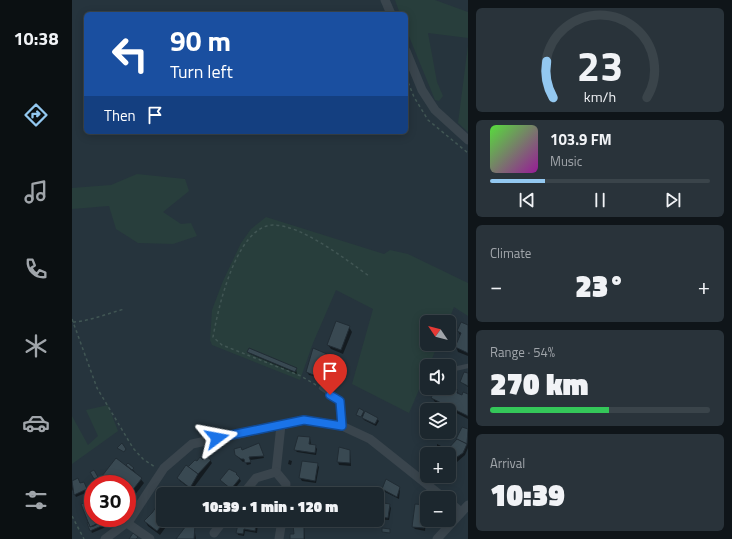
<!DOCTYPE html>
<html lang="en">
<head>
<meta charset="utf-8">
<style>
  :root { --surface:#1c272e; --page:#29333a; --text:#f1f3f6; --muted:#a0a5aa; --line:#3a444a; --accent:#93c8f0 }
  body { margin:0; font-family:"Titillium Web",sans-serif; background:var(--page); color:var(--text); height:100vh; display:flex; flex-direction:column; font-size:15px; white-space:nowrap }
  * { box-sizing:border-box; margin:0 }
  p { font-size:13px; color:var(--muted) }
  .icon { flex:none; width:22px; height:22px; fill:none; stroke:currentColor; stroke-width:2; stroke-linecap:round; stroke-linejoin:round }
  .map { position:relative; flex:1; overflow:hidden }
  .side { display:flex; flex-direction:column; gap:8px; padding:8px; background:#0f1519; width:264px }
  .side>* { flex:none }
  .top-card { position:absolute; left:12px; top:12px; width:324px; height:122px; border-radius:6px; box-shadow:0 2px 10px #0003,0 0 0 1px var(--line); background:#1a4fa0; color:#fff; overflow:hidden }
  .needle { width:26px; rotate:305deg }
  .controls { position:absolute; left:348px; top:315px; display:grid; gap:8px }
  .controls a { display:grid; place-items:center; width:36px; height:36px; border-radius:6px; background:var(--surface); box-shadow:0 2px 10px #0003,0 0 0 1px var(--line); font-size:20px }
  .speed { position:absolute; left:12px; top:475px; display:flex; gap:8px; font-size:20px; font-weight:700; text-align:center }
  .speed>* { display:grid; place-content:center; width:52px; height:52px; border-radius:50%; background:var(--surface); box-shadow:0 2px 10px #0003,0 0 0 1px var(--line); line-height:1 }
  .speed .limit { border:6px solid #d22; background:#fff; color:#111 }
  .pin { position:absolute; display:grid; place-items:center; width:34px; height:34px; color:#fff; margin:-41px -17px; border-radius:50% 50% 50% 0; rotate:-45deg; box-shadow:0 0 4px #0007 }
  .pin .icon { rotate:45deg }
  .me { position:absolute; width:44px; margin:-22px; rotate:77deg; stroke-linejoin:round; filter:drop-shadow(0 0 3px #0008) }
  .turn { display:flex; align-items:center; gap:14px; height:84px; padding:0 20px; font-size:18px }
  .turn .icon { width:52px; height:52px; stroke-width:2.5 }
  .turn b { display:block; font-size:28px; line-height:34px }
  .then { display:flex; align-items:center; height:38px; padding:0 20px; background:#0003; gap:8px; font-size:15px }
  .big { font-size:30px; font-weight:800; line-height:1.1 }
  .side .card { flex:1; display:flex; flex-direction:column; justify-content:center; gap:6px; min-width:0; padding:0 14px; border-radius:6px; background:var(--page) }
  .side .dial { align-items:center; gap:0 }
  .dial svg { height:104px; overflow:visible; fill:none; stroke:var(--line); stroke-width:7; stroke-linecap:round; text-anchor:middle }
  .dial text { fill:var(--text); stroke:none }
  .song { display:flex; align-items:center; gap:12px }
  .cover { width:48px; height:48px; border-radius:6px; background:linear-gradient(135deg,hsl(110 70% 55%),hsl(300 70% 35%)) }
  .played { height:4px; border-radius:2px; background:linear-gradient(90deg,var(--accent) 25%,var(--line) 25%) }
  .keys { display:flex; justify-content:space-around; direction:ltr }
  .heat { display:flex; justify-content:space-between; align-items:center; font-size:22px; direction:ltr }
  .charge { height:6px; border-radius:3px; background:linear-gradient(90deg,#34c759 54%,var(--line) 0) }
  .trip { position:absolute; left:84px; top:487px; width:228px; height:40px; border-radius:6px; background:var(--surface); box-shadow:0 2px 10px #0003,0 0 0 1px var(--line); font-weight:800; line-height:40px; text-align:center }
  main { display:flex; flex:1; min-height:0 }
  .dock { display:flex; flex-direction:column; width:72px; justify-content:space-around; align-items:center; background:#0b1012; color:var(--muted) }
  .dock .icon { width:28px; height:28px }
  .dock .active { color:var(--accent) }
  .dock b { font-size:18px; color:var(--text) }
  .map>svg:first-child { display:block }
  .green { fill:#283e3c }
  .shadow { fill:#0007 }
  .building { fill:#394952; stroke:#212c34 }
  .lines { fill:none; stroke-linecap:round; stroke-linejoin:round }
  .path { stroke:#415654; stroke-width:1.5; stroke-dasharray:3 3; stroke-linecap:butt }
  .lane { stroke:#3a454d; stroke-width:4.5 }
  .street { stroke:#3a454d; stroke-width:9 }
  .route-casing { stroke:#114b97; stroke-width:10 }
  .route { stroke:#1a73e8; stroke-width:7 }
</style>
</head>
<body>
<main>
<nav class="dock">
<b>10:38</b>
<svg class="icon active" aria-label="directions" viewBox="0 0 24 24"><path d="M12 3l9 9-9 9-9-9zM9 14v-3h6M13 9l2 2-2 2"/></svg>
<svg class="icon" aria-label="music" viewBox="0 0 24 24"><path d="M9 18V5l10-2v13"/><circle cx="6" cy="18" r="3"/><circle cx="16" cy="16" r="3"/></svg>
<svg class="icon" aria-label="phone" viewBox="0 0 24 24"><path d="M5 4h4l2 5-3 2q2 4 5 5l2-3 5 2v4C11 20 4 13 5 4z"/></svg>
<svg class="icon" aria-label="climate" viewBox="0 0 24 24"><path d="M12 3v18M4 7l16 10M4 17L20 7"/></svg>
<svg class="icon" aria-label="car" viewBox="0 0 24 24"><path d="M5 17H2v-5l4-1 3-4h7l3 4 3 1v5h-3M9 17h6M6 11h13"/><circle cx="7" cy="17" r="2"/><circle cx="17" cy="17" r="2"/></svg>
<svg class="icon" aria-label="filters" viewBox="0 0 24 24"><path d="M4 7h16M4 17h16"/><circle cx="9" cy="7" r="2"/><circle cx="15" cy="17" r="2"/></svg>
</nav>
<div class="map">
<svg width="396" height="539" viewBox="0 0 396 539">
  <rect width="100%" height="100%" fill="#26343d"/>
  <g class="green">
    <polygon points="323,0 363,0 396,12 396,38 356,33 365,82 371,96 367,101 363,100 334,29 334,14 328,14"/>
    <polygon points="396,45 396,132 386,123"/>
    <polygon points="65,174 113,179 117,191 91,212 109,224 119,223 125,236 101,244 66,243 44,229 37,206 0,209 0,188 39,185"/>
    <polygon points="194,217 312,254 318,250 336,254 396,283 396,316 382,307 376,322 355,322 355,344 366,344 357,366 355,366 355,371 337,413 280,384 301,309 264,290 241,343 228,380 140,345 138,340 140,310 151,281 169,243 179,229"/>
    <polygon points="36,405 46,431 0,464 0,416 16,445 26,436 14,410"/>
  </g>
  <g class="shadow">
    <polygon points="396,326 396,356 386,352 384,347 388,335 386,331"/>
    <polygon points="277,327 280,332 271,354 259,349 256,345"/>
    <polygon points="176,352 224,369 225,374 178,354"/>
    <polygon points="254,354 256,357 254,362 253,361 247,377 237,375 235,372"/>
    <polygon points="396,374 396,387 389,382"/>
    <polygon points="377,387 385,391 388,395 396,396 396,419 363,402 360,398 365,388 377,388"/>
    <polygon points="291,411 293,414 305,419 307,421 304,426 292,420 290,416 286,416"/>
    <polygon points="391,428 396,432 396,448 393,455 377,469 377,454 373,454 386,440"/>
    <polygon points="368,432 376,432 381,436 380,438"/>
    <polygon points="238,438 239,445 243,446 245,449 244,455 225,452 223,450"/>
    <polygon points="365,444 371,447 371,449 365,447"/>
    <polygon points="188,447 192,458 178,460 179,464 175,465 173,461 171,462 164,455 170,451"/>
    <polygon points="278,451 279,466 267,465 266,462"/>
    <polygon points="138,460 140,463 120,490 108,481 106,478 116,468 125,463"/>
    <polygon points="217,460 220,461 219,465 216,464"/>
    <polygon points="56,464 72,483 59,500 55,497 55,484 38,484 31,476"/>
    <polygon points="245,464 247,467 244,483 230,481 228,478"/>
    <polygon points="164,474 169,481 161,491 149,480"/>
    <polygon points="5,479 16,492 4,497 0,489 0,482"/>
    <polygon points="315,481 327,487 328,490 327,499 313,492 311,489"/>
    <polygon points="99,491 101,492 102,494 96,494"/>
    <polygon points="21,500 21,518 37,518 38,521 39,518 41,524 20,533 10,504"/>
    <polygon points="91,500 91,520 99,520 88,535 76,526 73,521"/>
    <polygon points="305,503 317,505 319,508 317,520 305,519"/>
    <polygon points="354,506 355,510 353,531 343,529 341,527"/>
    <polygon points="168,520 184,521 186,523 185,533 173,531 172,536 166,535 165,532"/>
    <polygon points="122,527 124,539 106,539"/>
    <polygon points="232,527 233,539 219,539 223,536"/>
  </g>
  <g class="building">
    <polygon points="264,321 278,326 269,350 255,345"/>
    <polygon points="389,322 396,325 396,353 383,347 389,333 385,331"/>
    <polygon points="177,348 225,368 223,372 175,352"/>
    <polygon points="241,348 255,354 253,359 250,358 244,376 234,372"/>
    <polygon points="250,358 253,359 246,377 244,376"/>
    <polygon points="392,372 396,373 396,386 388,382"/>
    <polygon points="377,385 386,390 385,393 390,395 391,392 396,394 396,416 359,398 364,388 377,388"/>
    <polygon points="287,408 292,411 289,417 284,415"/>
    <polygon points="293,411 306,418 303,424 290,418"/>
    <polygon points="390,427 396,429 395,444 384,439"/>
    <polygon points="226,436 238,437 237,444 244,445 243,453 222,450"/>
    <polygon points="385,439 395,444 391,453 382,459 374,451"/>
    <polygon points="50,443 54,449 52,452 45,448"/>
    <polygon points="187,443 192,456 177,457 179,462 173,463 172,459 169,459 163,455 162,449 169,447 170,450"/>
    <polygon points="267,447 278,450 278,463 265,462"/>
    <polygon points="377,454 382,459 377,465"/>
    <polygon points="134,456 139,460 126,474 116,467 123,460 125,461 128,457 131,460"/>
    <polygon points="44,458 70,478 56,496 55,484 40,484 30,476"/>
    <polygon points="230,461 246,463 243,481 227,478"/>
    <polygon points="56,463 62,468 60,470 54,465"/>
    <polygon points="114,465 126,474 118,488 105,478"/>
    <polygon points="157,469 165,473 164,474 168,478 159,489 148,480"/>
    <polygon points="22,470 26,477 22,479 18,472"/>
    <polygon points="6,478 8,483 12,482 15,489 2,495 0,481"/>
    <polygon points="314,479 328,487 325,497 310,489"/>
    <polygon points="201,487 202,494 184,494 187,489"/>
    <polygon points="266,487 276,490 276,492 283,494 264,494"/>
    <polygon points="91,497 91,520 94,520 85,531 72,521 80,513"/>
    <polygon points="21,500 21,518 37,518 18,527 9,504"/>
    <polygon points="305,502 318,504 316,518 305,517"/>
    <polygon points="343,504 354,505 352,528 340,527"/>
    <polygon points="37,518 41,521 18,531 15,523 16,522 18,527 22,526"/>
    <polygon points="167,520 185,520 183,531 172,529 171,534 164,533"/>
    <polygon points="117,522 123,526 122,539 104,539"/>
    <polygon points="221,525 232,526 232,539 218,539 218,534 222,534"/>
    <polygon points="310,528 318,529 318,533 310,532"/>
    <polygon points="61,533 66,537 64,539 57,539"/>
  </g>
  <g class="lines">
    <g class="path">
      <polyline points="334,77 342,97 356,120 396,153"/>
      <polyline points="0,319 25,388 61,448 71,459 83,467"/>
      <path d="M1 322C19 321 36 313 53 309"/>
      <path d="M244 385 229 376 150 345 141 337C146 309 164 226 201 225 230 225 273 259 297 276"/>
      <polyline points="0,516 12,539"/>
    </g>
    <g class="lane">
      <polyline points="367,363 374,366"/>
      <polyline points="377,367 382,369 396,366"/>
      <polyline points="249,388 268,401 270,426"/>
    </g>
    <g class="street">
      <polyline points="313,0 319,14"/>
      <polyline points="334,51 350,90 363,110 396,140"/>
      <polyline points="209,425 204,472 214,484 213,494"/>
      <polyline points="171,494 184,478 204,472"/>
      <polyline points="377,502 389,512"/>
      <polyline points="55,523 78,539"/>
      <polyline points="142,533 152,520"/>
      <polyline points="33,539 57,521 92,468 120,444 232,420 270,426 298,439 372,498"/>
      <polyline points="207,539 210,520"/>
      <polyline points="365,539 396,505"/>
    </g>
  </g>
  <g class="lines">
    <g class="route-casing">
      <polyline id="route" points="145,438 232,420 270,426 268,401 258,395"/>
    </g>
    <use href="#route" class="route"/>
  </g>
</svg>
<div class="controls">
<a><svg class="needle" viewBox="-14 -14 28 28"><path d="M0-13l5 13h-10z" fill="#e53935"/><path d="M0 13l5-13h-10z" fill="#a0a5aa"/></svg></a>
<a><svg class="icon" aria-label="sound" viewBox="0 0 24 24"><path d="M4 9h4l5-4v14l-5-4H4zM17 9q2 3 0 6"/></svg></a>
<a><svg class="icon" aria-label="layers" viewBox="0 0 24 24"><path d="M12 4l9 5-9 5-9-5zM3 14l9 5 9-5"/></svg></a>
<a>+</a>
<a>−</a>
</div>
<div class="speed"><div class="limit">30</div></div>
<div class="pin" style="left:258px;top:395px;background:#d93025"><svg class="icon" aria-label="arrive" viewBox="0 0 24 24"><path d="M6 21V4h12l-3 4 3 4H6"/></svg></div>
<svg class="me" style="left:145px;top:438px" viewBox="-20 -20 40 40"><path d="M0-17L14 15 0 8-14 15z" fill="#1a73e8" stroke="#fff" stroke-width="4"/></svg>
<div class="trip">10:39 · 1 min · 120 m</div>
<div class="top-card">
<div class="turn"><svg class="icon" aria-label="left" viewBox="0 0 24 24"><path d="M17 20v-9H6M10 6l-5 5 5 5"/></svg><div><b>90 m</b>Turn left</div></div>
<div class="then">Then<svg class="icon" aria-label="arrive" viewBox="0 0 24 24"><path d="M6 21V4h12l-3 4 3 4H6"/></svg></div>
</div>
</div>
<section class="side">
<div class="card dial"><svg viewBox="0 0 100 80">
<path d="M14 69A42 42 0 1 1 86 69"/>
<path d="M14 69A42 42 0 0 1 9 41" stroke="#93c8f0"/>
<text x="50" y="56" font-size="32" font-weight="700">23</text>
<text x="50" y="72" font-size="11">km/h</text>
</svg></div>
<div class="card">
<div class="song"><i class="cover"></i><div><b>103.9 FM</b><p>Music</p></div></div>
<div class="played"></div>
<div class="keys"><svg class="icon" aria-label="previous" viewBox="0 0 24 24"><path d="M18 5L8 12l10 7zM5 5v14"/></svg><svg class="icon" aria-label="pause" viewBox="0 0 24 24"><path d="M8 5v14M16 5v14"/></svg><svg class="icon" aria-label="next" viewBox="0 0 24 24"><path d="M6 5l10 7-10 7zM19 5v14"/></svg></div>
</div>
<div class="card"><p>Climate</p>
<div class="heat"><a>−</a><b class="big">23°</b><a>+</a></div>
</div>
<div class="card"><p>Range · 54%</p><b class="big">270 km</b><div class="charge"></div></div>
<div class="card"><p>Arrival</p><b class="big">10:39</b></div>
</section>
</main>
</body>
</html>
